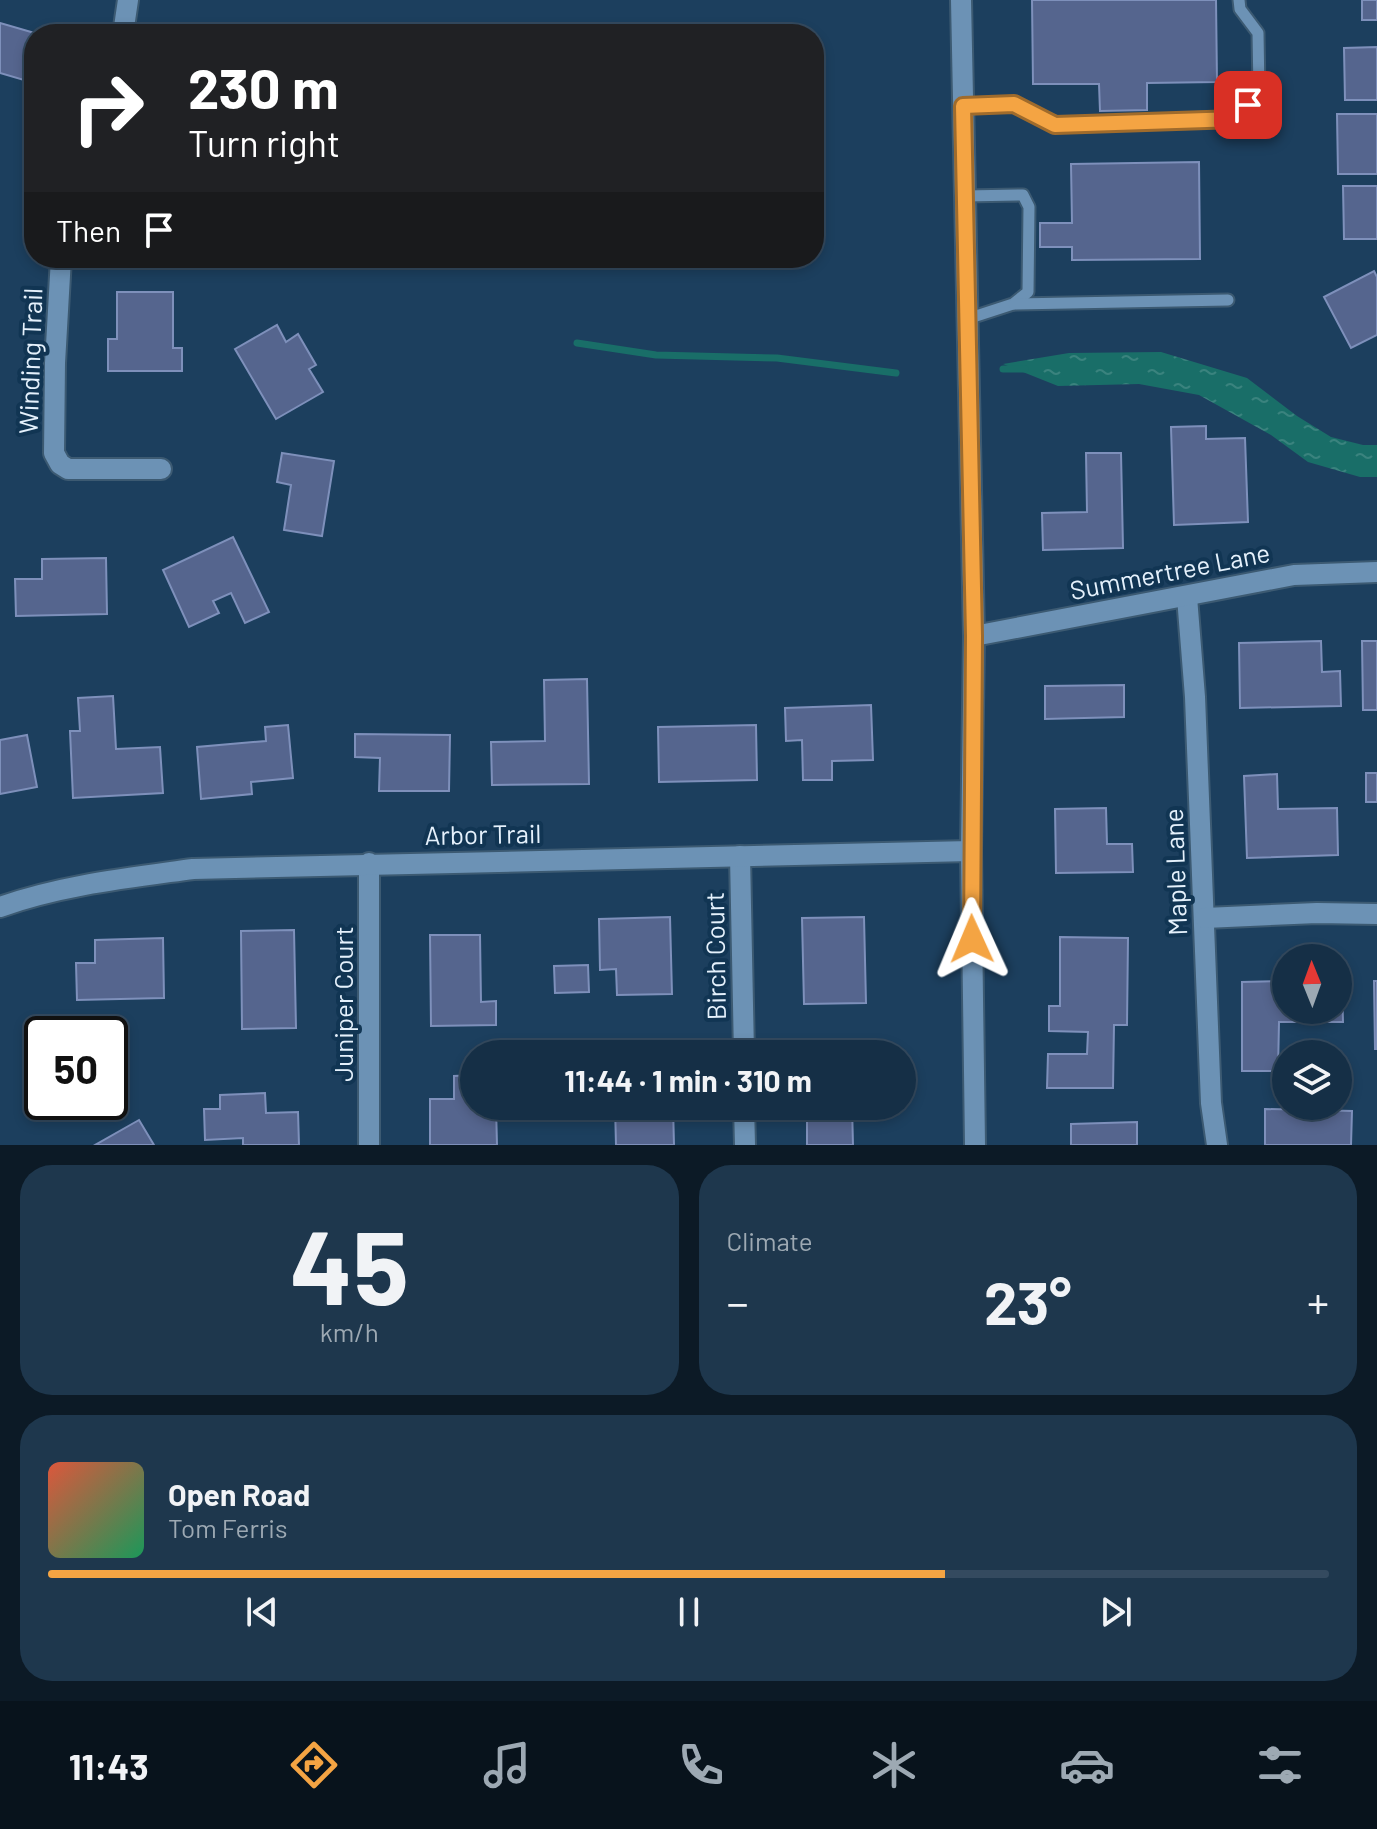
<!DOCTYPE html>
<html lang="en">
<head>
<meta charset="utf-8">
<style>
  :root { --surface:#152f46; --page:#1e374d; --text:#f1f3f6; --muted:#9da9b3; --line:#344a5f; --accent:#f4a443 }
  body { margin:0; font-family:Barlow,sans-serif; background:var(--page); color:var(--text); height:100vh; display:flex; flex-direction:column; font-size:30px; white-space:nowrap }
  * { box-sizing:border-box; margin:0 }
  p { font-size:26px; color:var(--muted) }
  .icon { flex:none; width:44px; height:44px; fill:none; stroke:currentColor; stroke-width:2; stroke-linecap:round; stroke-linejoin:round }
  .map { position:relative; height:1145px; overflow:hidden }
  .side { display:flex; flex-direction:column; gap:20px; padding:20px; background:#0c1a26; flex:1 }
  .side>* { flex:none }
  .hud { position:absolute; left:24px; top:24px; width:800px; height:244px; border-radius:32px; box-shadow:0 4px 12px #0003,0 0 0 2px var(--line); background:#202124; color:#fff; overflow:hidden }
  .needle { width:52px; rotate:359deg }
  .controls { position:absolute; left:1272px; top:944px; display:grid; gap:16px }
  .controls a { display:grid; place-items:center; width:80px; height:80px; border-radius:50%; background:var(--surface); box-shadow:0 4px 12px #0003,0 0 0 2px var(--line); font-size:40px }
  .speed { position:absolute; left:24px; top:1016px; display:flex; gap:16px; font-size:40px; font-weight:700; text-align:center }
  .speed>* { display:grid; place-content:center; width:104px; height:104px; border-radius:50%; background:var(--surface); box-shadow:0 4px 12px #0003,0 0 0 2px var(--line); line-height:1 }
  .speed .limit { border:4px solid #111; border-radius:12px; background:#fff; color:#111 }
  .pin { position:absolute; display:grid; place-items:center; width:68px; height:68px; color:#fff; margin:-34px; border-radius:16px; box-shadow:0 4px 12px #0006 }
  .me { position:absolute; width:88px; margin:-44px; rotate:359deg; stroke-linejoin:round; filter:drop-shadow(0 0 6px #0008) }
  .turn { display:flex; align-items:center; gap:28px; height:168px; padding:0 32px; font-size:36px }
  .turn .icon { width:104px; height:104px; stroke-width:2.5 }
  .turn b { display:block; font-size:56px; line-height:68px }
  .then { display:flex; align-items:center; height:76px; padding:0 32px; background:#0003; gap:16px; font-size:30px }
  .big { font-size:60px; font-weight:700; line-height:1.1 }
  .side .card { flex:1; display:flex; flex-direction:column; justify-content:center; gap:12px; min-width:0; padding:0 28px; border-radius:32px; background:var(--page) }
  .side .dial { align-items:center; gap:0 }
  .dial b { font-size:104px; line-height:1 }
  .song { display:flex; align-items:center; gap:24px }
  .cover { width:96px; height:96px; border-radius:12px; background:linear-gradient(135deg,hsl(10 70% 55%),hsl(150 70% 35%)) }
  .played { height:8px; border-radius:4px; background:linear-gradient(90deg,var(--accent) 70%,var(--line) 70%) }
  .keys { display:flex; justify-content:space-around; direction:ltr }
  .heat { display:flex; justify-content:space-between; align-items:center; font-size:44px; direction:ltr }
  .side .tiles { flex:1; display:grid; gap:20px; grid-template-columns:1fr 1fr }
  .card:last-child { grid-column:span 2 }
  .trip { position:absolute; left:460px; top:1040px; width:456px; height:80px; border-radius:40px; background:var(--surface); box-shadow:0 4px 12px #0003,0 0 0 2px var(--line); font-weight:700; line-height:80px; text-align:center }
  .tab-bar { display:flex; height:128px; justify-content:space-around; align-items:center; background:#08131c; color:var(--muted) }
  .tab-bar .icon { width:56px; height:56px }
  .tab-bar .current { color:var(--accent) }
  .tab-bar b { font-size:36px; color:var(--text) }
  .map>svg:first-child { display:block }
  .water { fill:url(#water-ripples) }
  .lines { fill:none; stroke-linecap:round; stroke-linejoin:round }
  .stream { stroke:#196e68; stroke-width:7 }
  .building { fill:#55658e; stroke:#7e90bb; stroke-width:2 }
  .service-casing { stroke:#3c5a72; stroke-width:15 }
  .minor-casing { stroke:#3c5a72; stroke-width:24 }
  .secondary-casing { stroke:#3c5a72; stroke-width:24 }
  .service { stroke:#6c92b5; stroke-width:11 }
  .minor { stroke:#6c92b5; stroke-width:20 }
  .secondary { stroke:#6c92b5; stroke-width:20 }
  .route-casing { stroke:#9f6b2c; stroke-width:20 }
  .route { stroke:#f4a443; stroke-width:14 }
  .labels { text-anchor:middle; stroke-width:8; stroke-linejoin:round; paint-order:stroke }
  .street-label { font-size:26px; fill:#e5f1fc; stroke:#113553 }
</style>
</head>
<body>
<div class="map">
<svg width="1377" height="1145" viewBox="0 0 1377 1145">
  <defs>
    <pattern id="water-ripples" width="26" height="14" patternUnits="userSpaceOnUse" patternTransform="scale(2)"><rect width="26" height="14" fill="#196e68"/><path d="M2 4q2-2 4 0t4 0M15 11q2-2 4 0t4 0" fill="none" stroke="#3a837e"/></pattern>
  </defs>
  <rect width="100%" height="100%" fill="#1c3f5e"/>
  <polygon class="water" points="1161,352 1247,378 1297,416 1331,437 1363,445 1377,445 1377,477 1360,477 1308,462 1271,435 1199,395 1139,384 1058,386 1003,364 1069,353"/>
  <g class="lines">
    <g class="stream">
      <polyline points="577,343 656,355 777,358 896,373"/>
      <polyline points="1003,369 1025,369"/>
    </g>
  </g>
  <g class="building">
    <polygon points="1032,0 1216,0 1217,82 1147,83 1147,110 1100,111 1099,84 1033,84"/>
    <rect x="1362" y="0" width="15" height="20"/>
    <polygon points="0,23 38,34 34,34 34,83 0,73"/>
    <rect x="206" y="23" width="44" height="11"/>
    <polygon points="1377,47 1377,100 1345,100 1344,48"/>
    <polygon points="1337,114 1377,114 1377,174 1338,174"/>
    <polygon points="1199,162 1200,259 1072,260 1072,247 1040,247 1040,223 1072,223 1071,164"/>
    <polygon points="1343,186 1377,186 1377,239 1344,239"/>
    <polygon points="1374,271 1377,277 1377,335 1351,348 1324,297"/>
    <polygon points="117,292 173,292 173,348 182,348 182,371 108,371 108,339 117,339"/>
    <polygon points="277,325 286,342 298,334 316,365 309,369 323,392 276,419 235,349"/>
    <polygon points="1206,426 1206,439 1245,438 1248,522 1174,525 1171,427"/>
    <polygon points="282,453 334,461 322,536 284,530 291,485 277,482"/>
    <polygon points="1086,453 1121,453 1123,548 1043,550 1042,513 1087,512"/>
    <polygon points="233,537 269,612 245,623 231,593 213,601 219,613 189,627 163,570"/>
    <polygon points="106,558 107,614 16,616 15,579 42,579 42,559"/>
    <polygon points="1321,641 1322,672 1340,671 1341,706 1240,708 1239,643"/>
    <polygon points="1362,641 1377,641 1377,710 1363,710"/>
    <polygon points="587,679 589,784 492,785 491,742 545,741 544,680"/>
    <polygon points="1124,685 1124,717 1045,719 1045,686"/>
    <polygon points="113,696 116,749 160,747 163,793 73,798 70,731 80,731 78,698"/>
    <polygon points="871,705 873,760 832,761 832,780 803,780 802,740 786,741 785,708"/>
    <polygon points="288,725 293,778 251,782 252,794 201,799 197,747 266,741 265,727"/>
    <polygon points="756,725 757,780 659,782 658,727"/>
    <polygon points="355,734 450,735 449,791 379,791 380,758 355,757"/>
    <polygon points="27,735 37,787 0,794 0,740"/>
    <rect x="1366" y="773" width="11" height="29"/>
    <polygon points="1277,774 1278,809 1337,808 1338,855 1247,858 1244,776"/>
    <polygon points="1106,808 1107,844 1132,844 1133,872 1056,873 1055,809"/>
    <polygon points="670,917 672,994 617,995 616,969 600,970 599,919"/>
    <polygon points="864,917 866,1003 804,1004 802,918"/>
    <polygon points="294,930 296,1028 242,1029 241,931"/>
    <polygon points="430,935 480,935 481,1002 496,1001 496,1025 431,1026"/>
    <polygon points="1060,937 1128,938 1127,1025 1114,1025 1113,1088 1047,1088 1048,1054 1087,1054 1088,1032 1049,1031 1049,1006 1060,1006"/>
    <polygon points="163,938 164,998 77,1000 76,963 95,963 95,940"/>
    <polygon points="588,965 589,992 555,993 554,966"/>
    <polygon points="1286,981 1286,1010 1338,1010 1338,981 1342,981 1343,1022 1279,1022 1278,1071 1242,1071 1242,982"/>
    <polygon points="1374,981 1377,981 1377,1049 1375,1049"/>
    <polygon points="474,1075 474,1106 496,1106 497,1145 430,1145 430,1099 454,1099 454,1076"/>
    <polygon points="265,1093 266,1113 298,1112 299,1145 243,1145 243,1138 205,1140 204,1109 220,1109 220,1095"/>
    <polygon points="615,1106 673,1106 674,1145 616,1145"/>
    <polygon points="807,1106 852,1106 853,1145 807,1145"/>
    <polygon points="1265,1109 1352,1111 1351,1145 1265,1145"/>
    <polygon points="139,1120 154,1145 95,1145"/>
    <polygon points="1137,1122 1137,1145 1071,1145 1071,1124"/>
  </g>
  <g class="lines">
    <g class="service-casing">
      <g id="service">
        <polyline points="963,106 1014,104 1055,125 1237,119 1259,91 1258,33 1240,9 1239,0"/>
        <polyline points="965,196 1023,195 1029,207 1028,292 1013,304 967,319"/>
        <polyline points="1014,304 1228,300"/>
      </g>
    </g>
    <g class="minor-casing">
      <g id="minor">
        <polyline points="123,34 128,0"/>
        <polyline points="61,258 55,363 54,453 60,464 68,469 161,469"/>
        <polyline points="1187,597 1195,697 1211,1103 1217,1145"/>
        <polyline points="974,636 1294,575 1377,572"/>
        <polyline points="740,856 744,1054"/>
        <polyline points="369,863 369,1145"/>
        <path d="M0 907C62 885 128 878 193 869L971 851"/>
        <polyline points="1205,918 1317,913 1377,914"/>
        <polyline points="744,1106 745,1145"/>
      </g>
    </g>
    <g class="secondary-casing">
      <polyline id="secondary" points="961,0 974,636 971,851 975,1145"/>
    </g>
    <use href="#service" class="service"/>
    <use href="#minor" class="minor"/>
    <use href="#secondary" class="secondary"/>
  </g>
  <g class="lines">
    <g class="route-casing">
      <polyline id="route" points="972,939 974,636 963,106 1014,104 1055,125 1237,119 1248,105"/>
    </g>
    <use href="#route" class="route"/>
  </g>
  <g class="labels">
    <g class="street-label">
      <text transform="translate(31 361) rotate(-88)" y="9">Winding Trail</text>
      <text transform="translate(1170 572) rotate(-11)" y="9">Summertree Lane</text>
      <text transform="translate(483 835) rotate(-1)" y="9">Arbor Trail</text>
      <text transform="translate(1176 872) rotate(-92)" y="9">Maple Lane</text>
      <text transform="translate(716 956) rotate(-91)" y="9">Birch Court</text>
      <text transform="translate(344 1004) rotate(-90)" y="9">Juniper Court</text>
    </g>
  </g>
</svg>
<div class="controls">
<a><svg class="needle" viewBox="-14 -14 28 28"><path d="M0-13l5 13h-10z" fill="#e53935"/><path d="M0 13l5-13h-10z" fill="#9da9b3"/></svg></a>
<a><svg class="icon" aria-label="layers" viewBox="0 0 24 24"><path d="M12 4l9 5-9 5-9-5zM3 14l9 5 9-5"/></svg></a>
</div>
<div class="speed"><div class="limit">50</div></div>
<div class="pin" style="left:1248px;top:105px;background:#d93025"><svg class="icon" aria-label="arrive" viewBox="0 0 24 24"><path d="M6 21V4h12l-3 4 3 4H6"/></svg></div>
<svg class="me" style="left:972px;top:939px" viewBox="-20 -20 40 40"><path d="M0-17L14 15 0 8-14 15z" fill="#f4a443" stroke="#fff" stroke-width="4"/></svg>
<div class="trip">11:44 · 1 min · 310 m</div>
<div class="hud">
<div class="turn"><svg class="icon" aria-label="right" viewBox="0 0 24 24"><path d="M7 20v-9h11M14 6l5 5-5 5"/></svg><div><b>230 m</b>Turn right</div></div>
<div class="then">Then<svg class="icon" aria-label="arrive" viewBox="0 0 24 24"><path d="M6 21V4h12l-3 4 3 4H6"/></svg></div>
</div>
</div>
<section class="side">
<div class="tiles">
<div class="card dial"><b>45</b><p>km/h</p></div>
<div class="card"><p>Climate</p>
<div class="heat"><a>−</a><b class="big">23°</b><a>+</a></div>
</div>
<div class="card">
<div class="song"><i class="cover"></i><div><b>Open Road</b><p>Tom Ferris</p></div></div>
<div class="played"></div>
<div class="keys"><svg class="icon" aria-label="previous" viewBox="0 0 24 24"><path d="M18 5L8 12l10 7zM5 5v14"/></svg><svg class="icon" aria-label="pause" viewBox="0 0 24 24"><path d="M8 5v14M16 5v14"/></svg><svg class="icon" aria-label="next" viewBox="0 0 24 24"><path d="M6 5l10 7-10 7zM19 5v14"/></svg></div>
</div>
</div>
</section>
<nav class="tab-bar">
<b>11:43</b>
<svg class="icon current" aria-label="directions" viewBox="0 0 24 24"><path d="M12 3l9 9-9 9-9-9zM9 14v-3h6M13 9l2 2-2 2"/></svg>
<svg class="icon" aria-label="music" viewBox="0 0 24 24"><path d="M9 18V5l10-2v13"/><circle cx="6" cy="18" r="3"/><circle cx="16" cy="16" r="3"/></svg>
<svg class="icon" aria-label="phone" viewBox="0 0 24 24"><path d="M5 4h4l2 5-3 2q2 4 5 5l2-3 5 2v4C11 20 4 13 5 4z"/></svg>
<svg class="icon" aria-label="climate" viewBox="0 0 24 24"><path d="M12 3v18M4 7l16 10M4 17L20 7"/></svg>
<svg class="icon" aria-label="car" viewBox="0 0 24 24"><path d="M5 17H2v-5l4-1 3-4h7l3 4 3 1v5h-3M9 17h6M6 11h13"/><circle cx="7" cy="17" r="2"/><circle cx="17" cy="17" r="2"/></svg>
<svg class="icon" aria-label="filters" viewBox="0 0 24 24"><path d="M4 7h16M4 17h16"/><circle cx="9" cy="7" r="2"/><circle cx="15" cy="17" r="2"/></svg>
</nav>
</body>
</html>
